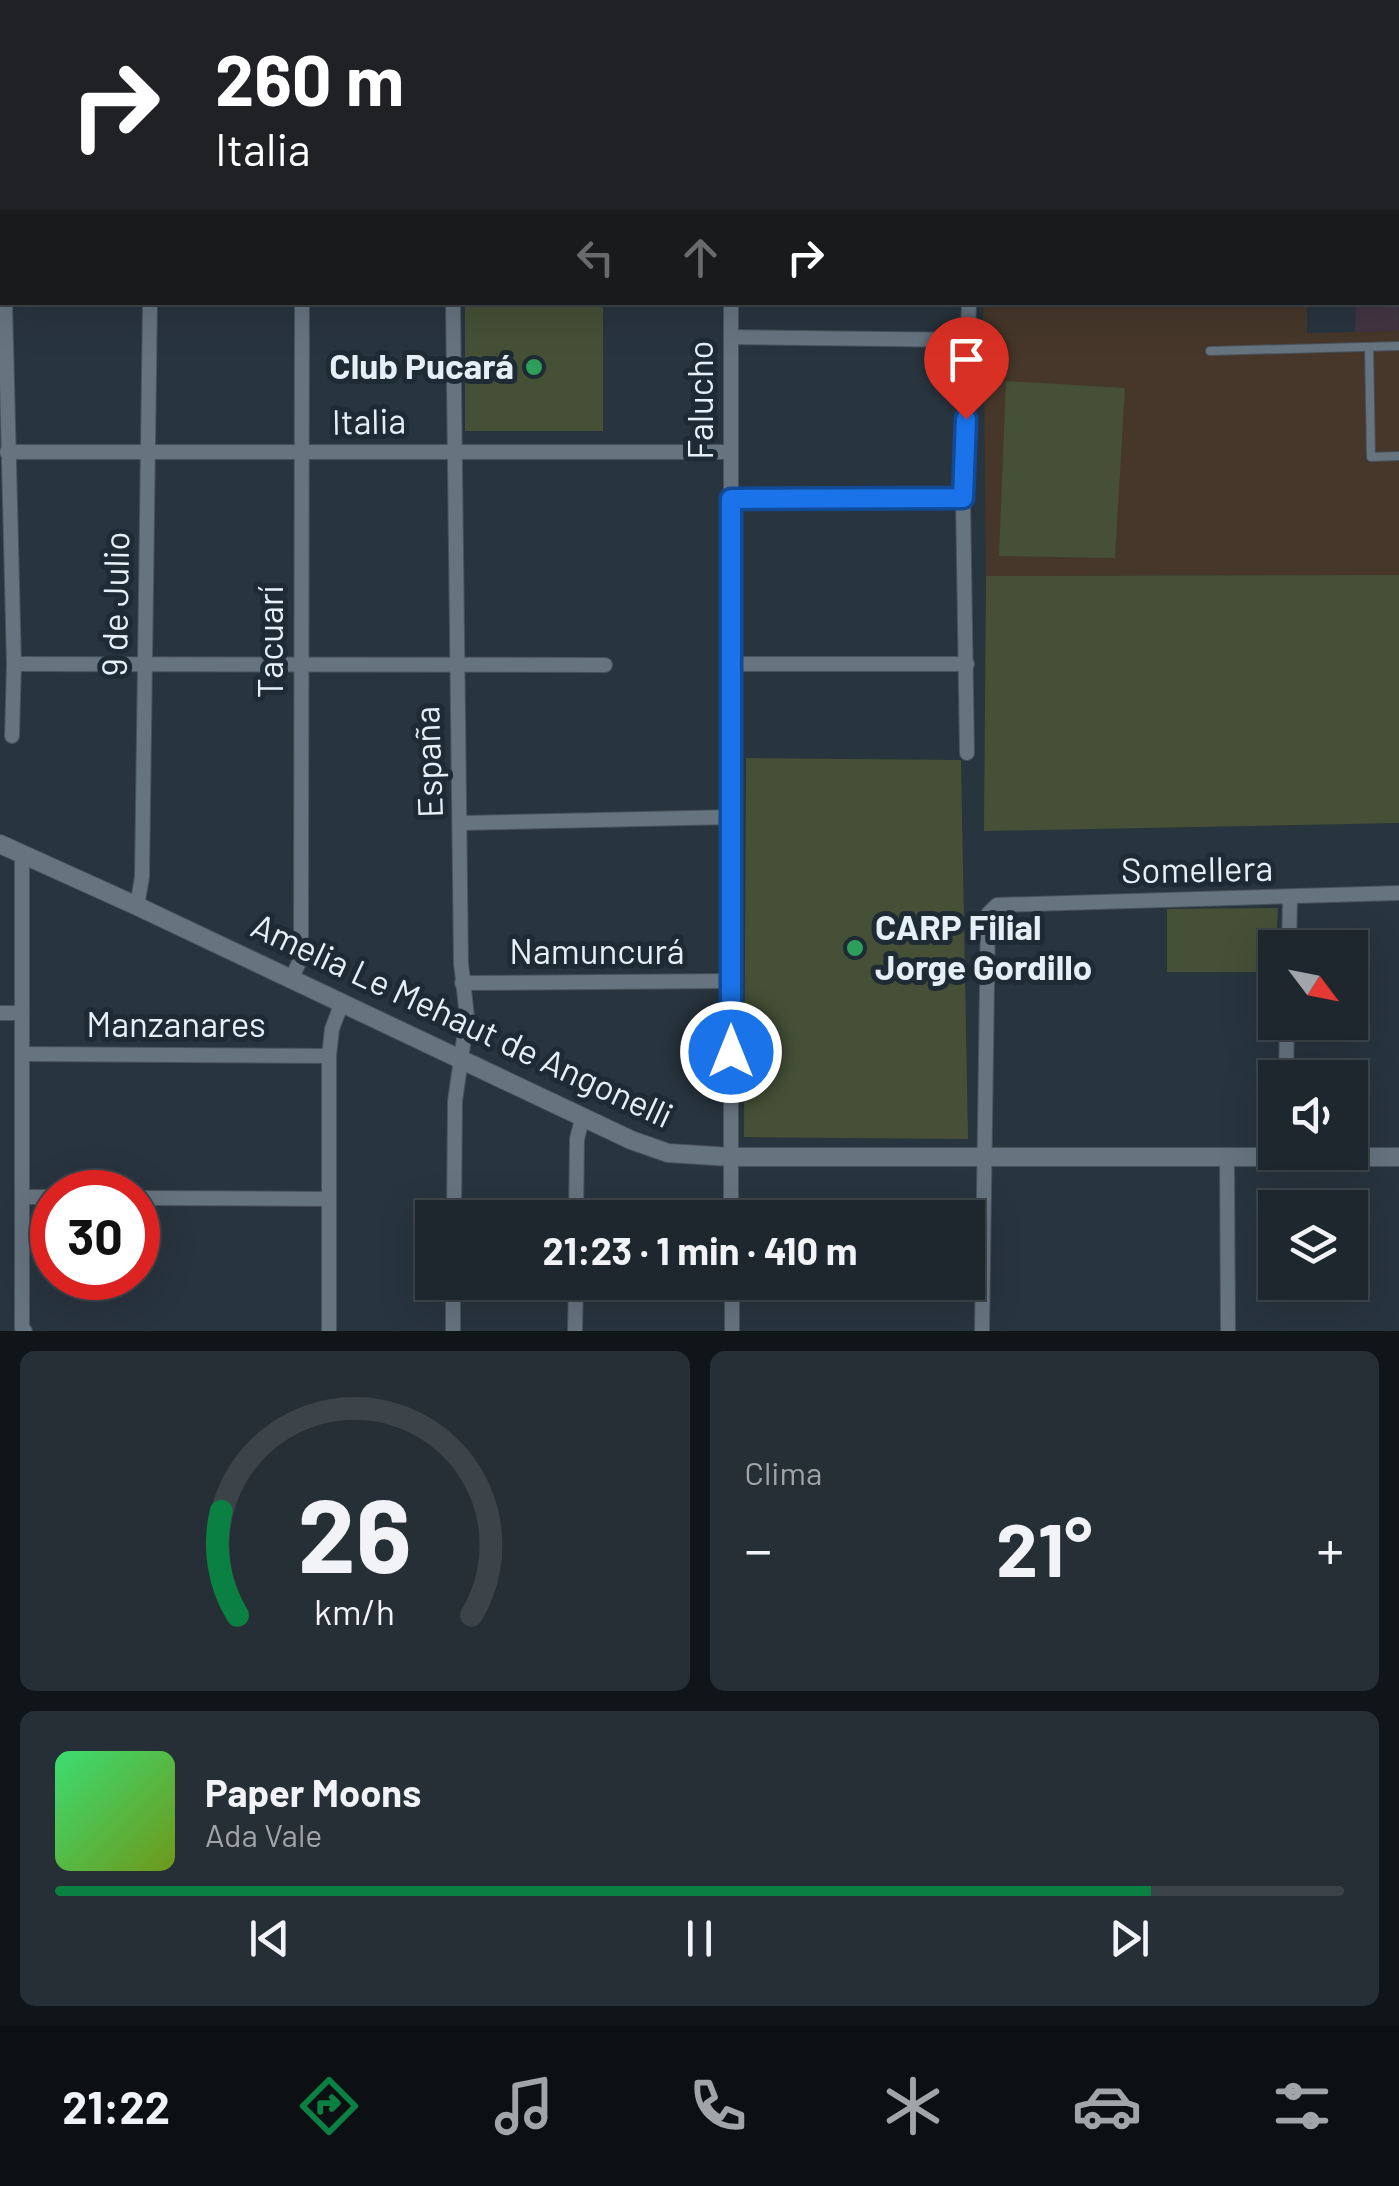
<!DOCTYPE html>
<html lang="es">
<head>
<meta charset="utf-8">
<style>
  :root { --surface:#1e272e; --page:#262f36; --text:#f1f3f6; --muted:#a1a5aa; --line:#3c444a; --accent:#0b8043 }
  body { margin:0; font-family:Barlow,sans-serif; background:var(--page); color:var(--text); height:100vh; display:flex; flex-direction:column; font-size:38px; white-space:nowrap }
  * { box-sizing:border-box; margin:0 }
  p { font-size:32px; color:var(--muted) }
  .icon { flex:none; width:55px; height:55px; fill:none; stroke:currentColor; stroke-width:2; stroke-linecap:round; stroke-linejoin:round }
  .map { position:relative; height:1331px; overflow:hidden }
  .side { display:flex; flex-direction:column; gap:20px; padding:20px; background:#101519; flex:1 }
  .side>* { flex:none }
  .banner { position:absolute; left:0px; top:0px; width:1400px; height:305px; box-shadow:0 10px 40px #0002,0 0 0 2px var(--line); background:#202124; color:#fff; overflow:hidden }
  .needle { width:65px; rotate:122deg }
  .buttons { position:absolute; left:1258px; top:930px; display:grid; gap:20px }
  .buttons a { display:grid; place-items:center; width:110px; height:110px; border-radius:0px; background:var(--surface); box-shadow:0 10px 40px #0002,0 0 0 2px var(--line); font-size:50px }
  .speed { position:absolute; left:30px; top:1170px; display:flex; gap:20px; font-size:50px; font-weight:700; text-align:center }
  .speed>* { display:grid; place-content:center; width:130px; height:130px; border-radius:50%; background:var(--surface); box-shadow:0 10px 40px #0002,0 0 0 2px var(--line); line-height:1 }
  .speed .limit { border:15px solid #d22; background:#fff; color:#111 }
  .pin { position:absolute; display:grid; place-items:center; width:85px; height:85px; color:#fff; margin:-102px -42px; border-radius:50% 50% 50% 0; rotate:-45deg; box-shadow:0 0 10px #0007 }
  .pin .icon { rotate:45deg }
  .me { position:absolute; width:110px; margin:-55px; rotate:0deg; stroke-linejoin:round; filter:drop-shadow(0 0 8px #0008) }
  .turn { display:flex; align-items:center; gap:35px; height:210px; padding:0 50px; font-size:45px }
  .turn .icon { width:130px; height:130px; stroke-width:2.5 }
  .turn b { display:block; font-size:70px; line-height:85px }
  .lanes { display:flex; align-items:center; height:95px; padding:0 50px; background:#0003; justify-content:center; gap:50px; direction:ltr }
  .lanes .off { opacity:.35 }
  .big { font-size:75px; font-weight:700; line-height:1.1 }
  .side .card { flex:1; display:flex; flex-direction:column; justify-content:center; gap:15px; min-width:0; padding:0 35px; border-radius:15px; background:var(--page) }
  .side .dial { align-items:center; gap:0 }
  .dial svg { height:260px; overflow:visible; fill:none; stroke:var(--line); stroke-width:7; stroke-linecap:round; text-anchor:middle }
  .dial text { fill:var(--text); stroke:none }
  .song { display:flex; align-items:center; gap:30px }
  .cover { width:120px; height:120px; border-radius:15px; background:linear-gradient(135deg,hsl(140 70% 55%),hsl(80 70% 35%)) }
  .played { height:10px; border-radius:5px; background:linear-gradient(90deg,var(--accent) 85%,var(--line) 85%) }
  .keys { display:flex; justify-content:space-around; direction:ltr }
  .heat { display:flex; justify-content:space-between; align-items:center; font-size:55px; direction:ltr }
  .side .tiles { flex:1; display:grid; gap:20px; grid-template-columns:1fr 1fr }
  .card:last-child { grid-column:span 2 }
  .trip { position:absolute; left:415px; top:1200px; width:570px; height:100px; border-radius:0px; background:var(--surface); box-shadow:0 10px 40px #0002,0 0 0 2px var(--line); font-weight:700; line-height:100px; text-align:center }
  .tabs { display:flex; height:160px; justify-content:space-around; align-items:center; background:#0c1012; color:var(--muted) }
  .tabs .icon { width:70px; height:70px }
  .tabs .active { color:var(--accent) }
  .tabs b { font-size:45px; color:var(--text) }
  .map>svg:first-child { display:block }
  .education { fill:#433442 }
  .medical { fill:#46372a }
  .green { fill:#455036 }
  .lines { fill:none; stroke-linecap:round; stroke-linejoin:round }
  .service-casing { stroke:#48525b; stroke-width:10 }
  .minor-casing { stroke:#48525b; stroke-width:16 }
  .tertiary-casing { stroke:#48525b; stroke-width:20 }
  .service { stroke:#667480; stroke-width:8 }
  .minor { stroke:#667480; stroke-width:14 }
  .tertiary { stroke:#667480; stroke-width:18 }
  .route-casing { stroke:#114b97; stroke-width:25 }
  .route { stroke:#1a73e8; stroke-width:18 }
  .leisure-dot { fill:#2e9e5b; stroke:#1e2a34; stroke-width:4 }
  .labels { text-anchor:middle; stroke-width:10; stroke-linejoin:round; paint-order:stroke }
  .poi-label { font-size:35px; font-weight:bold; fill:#e7eff6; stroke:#1e2a34; text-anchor:end }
  .street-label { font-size:35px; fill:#e7eff6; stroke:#1e2a34 }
</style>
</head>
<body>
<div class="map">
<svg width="1399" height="1331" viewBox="0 0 1399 1331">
  <rect width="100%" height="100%" fill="#28343e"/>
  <polygon class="education" points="1398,280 1399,331 1355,332 1356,303 1398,302"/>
  <polygon class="medical" points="983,303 1307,303 1307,333 1399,331 1399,575 986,576"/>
  <g class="green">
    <polygon points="169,0 711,0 169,2"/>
    <rect x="465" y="303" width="138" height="128"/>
    <polygon points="1006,381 1125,388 1115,558 999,556"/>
    <polygon points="1399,575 1399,823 984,831 986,576"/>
    <polygon points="746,758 961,760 968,1139 744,1137"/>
    <polygon points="1278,908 1275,972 1167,972 1167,909"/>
  </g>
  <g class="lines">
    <g class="service-casing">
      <g id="service">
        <polyline points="1369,347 1371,457 1399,456"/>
        <polyline points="1210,351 1399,346"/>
      </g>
    </g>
    <g class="minor-casing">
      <g id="minor">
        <polyline points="1233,0 1233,2"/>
        <polyline points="153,2 153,0"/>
        <polyline points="731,2 731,0"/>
        <polyline points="984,2 984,0"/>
        <polyline points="0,72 2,160"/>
        <polyline points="1398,102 1399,102"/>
        <polyline points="5,302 14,664 12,736"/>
        <polyline points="453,302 461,963 467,1017 455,1101 454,1218"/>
        <polyline points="731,337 969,340"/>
        <polyline points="7,452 731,452"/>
        <polyline points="731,499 963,498"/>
        <polyline points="14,664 605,665"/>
        <polyline points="733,664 967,664"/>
        <polyline points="967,753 963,498 969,302"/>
        <polyline points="461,823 733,817"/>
        <polyline points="22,855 22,1328 25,1331"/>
        <polyline points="137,906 142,877 150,302"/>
        <polyline points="1289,948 1290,898"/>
        <polyline points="291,980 300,960 301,948 302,302"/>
        <polyline points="462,983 731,981"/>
        <polyline points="0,1013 21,1013"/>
        <polyline points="23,1054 329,1056"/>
        <polyline points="1286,1078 1287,1022"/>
        <polyline points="1227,1157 1228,1331"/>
        <polyline points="23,1197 52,1197"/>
        <polyline points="138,1198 329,1199"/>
        <polyline points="576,1218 577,1139 582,1119"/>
        <polyline points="731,1218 731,302"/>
        <polyline points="732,1282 732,1331"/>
        <polyline points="329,1331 329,1056 332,1029 341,1005"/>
        <polyline points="453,1331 453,1282"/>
        <polyline points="575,1331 576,1282"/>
        <polyline points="982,1331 988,914 997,905 1399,893"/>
      </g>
    </g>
    <g class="tertiary-casing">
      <polyline id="tertiary" points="0,844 137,906 631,1140 668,1153 731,1157 1399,1157"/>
    </g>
    <use href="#service" class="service"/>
    <use href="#minor" class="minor"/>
    <use href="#tertiary" class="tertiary"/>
  </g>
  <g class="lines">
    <g class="route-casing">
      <polyline id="route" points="731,1052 731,499 963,498 966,419"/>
    </g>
    <use href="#route" class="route"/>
  </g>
  <g class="leisure-dot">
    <circle cx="534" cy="367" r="10"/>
    <circle cx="855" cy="948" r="10"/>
  </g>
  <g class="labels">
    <g class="poi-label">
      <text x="514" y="379">Club Pucará</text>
      <text x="875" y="940" text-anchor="start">CARP Filial<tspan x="875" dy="40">Jorge Gordillo</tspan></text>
    </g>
    <g class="street-label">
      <text transform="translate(701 400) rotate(-90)" y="12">Falucho</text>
      <text transform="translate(369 422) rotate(-1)" y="12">Italia</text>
      <text transform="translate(116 604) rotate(-89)" y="12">9 de Julio</text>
      <text transform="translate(271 642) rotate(-90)" y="12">Tacuarí</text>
      <text transform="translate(429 762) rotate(-92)" y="12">España</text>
      <text transform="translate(1197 870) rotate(-1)" y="12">Somellera</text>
      <text x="597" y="964">Namuncurá</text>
      <text transform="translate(462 1021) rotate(25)" y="12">Amelia Le Mehaut de Angonelli</text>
      <text x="176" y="1037">Manzanares</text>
    </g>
  </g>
</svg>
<div class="buttons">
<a><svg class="needle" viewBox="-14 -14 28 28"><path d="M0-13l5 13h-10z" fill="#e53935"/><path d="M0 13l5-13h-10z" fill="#a1a5aa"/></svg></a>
<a><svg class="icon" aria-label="sound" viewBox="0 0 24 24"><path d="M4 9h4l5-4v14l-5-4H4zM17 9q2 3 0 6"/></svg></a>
<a><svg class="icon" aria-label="layers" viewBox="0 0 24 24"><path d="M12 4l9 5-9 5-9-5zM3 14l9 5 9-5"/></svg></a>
</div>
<div class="speed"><div class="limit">30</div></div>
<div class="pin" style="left:966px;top:419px;background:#d93025"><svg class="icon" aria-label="arrive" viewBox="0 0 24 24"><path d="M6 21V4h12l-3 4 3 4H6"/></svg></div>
<svg class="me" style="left:731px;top:1052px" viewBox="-20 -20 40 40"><circle r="17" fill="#1a73e8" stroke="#fff" stroke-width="3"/><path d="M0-11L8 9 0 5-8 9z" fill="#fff"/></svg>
<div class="trip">21:23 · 1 min · 410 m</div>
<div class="banner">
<div class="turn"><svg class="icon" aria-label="right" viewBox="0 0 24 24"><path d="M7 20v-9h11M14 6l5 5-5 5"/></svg><div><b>260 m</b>Italia</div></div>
<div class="lanes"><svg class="icon off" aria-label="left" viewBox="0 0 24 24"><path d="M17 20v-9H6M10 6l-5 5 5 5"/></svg><svg class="icon off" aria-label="ahead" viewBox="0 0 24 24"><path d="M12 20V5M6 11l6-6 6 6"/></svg><svg class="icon" aria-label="right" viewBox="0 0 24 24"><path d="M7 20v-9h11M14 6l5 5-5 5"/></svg></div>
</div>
</div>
<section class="side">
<div class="tiles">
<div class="card dial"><svg viewBox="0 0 100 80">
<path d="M14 69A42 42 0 1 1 86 69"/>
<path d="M14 69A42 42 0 0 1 9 37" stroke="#0b8043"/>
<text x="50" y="56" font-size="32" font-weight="700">26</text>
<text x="50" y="72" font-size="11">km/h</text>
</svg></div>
<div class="card"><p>Clima</p>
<div class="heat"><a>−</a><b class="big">21°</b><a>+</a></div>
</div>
<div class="card">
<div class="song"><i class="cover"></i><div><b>Paper Moons</b><p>Ada Vale</p></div></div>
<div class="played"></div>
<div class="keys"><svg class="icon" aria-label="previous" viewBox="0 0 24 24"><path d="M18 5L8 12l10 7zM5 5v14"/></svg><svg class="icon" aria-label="pause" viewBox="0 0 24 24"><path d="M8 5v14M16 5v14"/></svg><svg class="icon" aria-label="next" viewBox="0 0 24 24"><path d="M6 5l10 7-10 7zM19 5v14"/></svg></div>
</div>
</div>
</section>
<nav class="tabs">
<b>21:22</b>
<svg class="icon active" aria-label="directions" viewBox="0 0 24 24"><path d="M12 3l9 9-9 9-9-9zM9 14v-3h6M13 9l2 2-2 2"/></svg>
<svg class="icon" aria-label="music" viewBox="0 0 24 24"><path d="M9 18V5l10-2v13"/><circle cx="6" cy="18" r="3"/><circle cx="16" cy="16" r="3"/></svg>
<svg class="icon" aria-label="phone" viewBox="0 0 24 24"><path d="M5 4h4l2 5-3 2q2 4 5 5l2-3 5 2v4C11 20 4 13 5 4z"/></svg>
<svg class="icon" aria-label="climate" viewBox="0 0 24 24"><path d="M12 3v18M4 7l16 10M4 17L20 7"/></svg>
<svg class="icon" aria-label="car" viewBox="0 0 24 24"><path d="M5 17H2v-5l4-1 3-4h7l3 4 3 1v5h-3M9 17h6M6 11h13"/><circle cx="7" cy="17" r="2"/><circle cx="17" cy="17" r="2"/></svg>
<svg class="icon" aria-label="filters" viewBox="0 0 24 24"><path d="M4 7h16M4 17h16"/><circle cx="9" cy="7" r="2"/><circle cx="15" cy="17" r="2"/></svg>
</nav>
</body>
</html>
